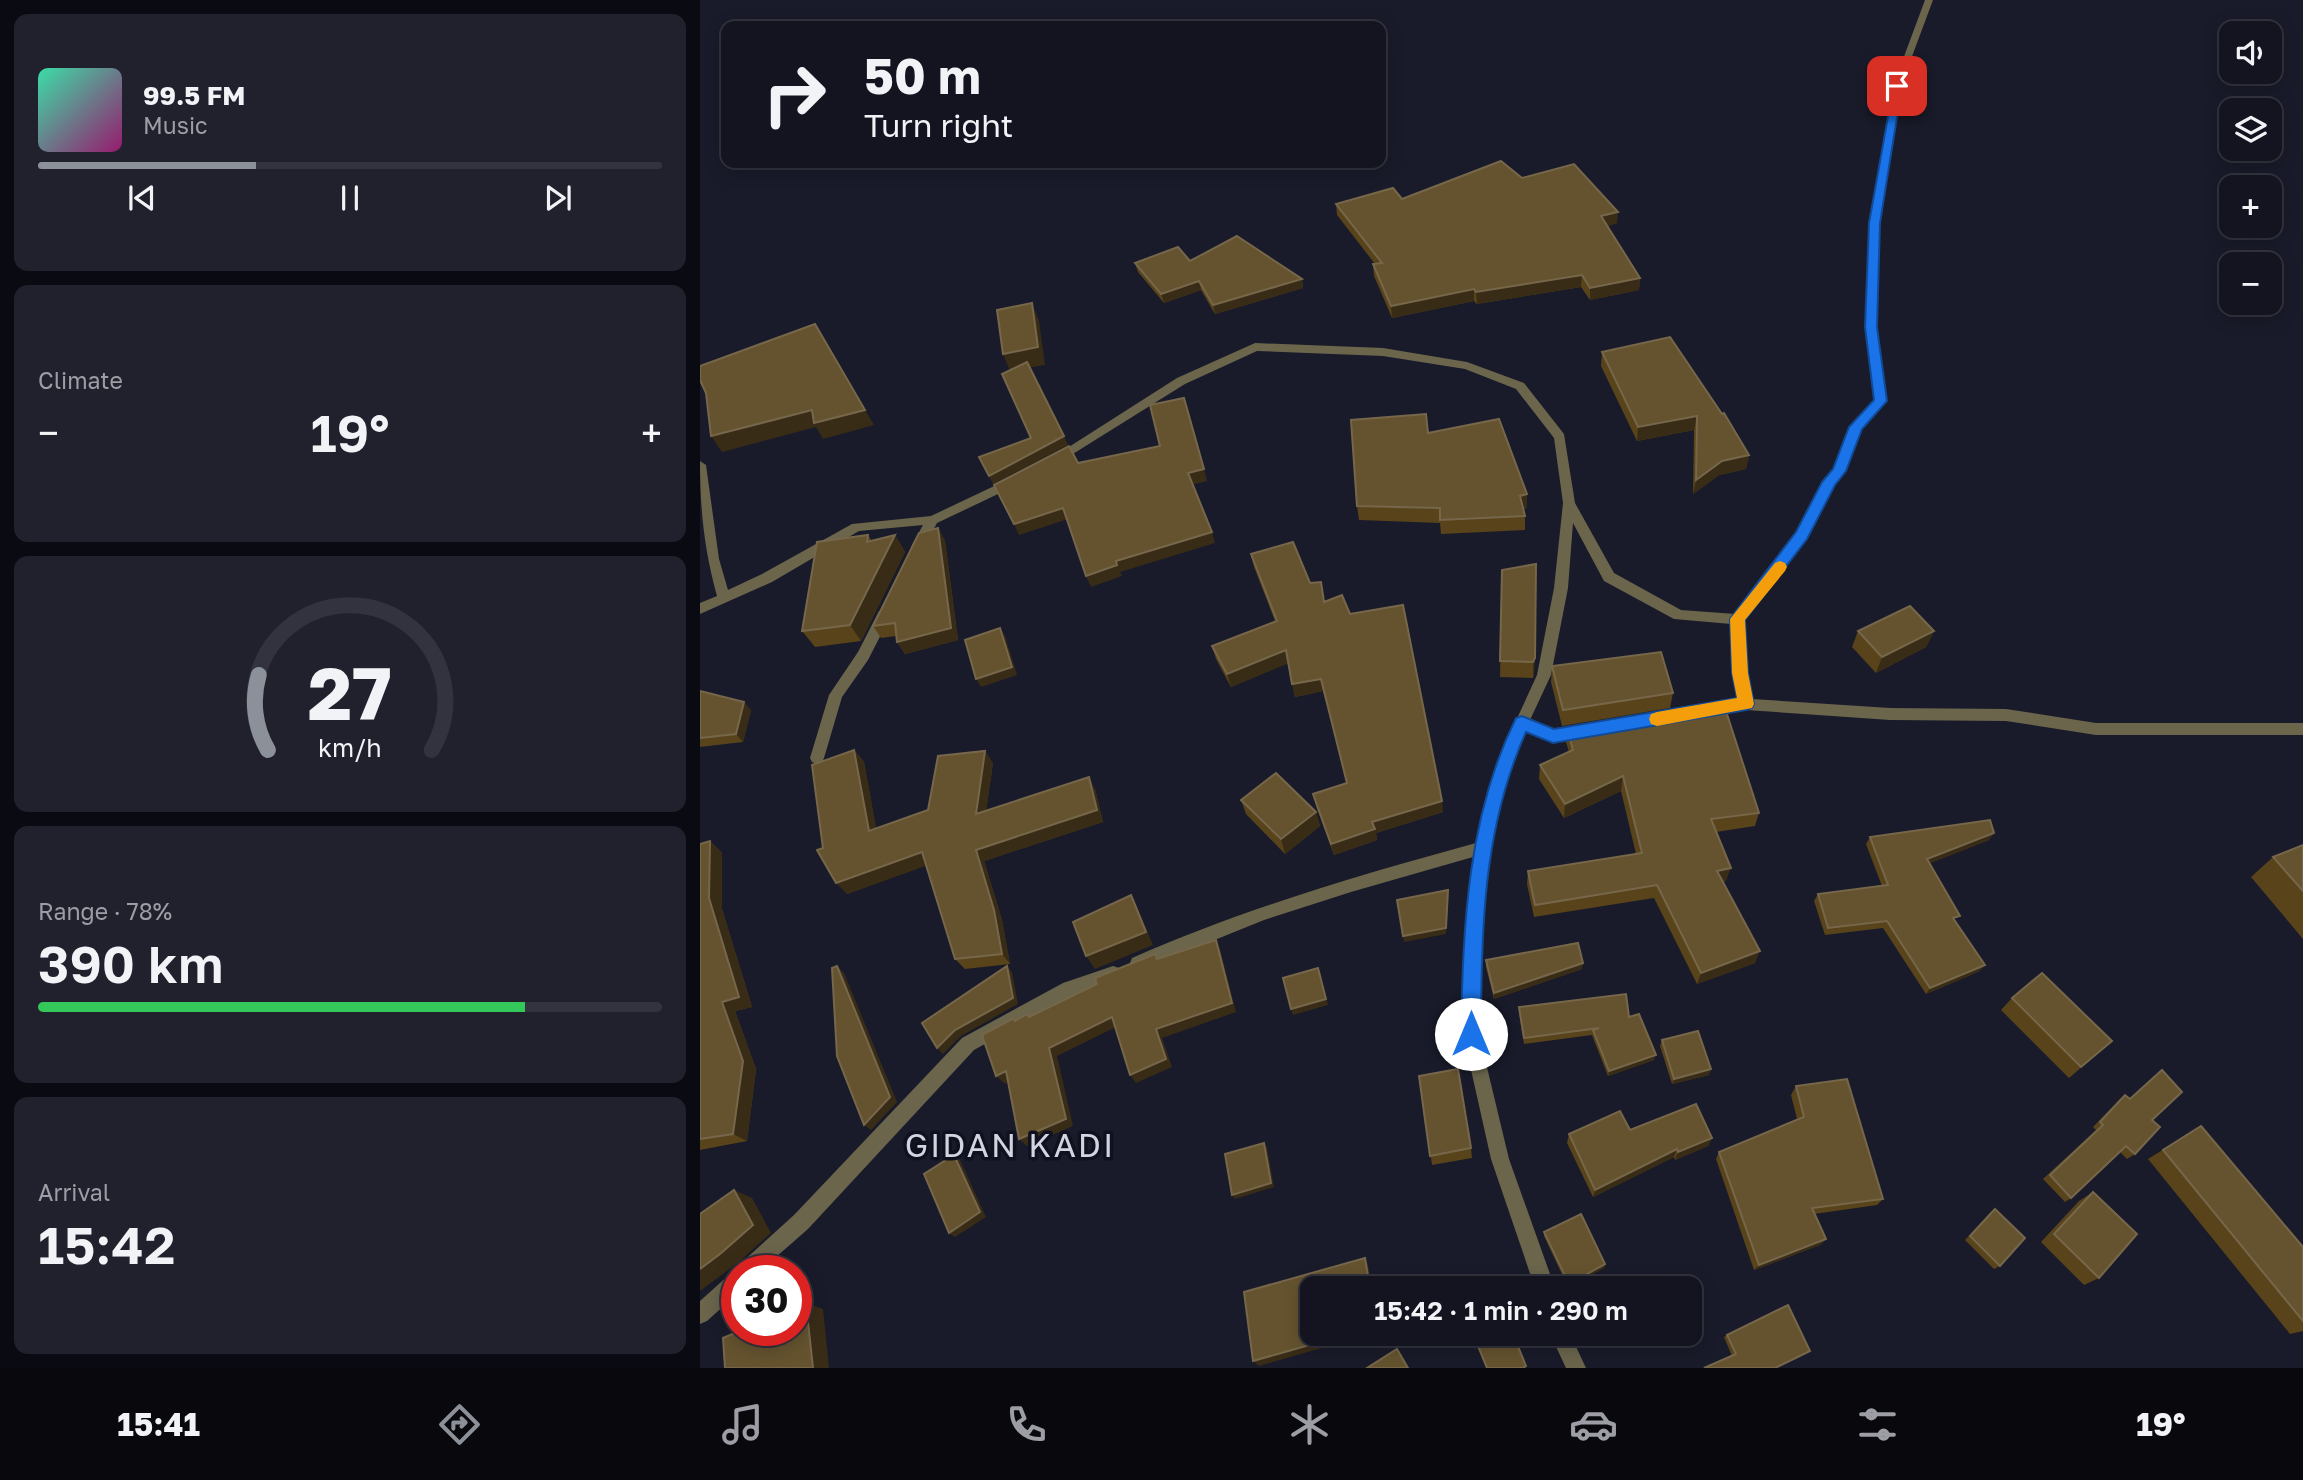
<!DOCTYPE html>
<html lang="en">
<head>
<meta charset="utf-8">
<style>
  :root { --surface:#131420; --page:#20212d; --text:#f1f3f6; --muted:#9d9ea5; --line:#32333e; --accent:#8c9099 }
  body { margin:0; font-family:"Golos Text",sans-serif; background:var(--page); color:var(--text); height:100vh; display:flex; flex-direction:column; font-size:26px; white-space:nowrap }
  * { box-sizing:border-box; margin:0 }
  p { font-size:23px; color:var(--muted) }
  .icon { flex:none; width:38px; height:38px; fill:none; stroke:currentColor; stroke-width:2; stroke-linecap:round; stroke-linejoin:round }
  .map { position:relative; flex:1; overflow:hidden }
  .panel { display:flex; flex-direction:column; gap:14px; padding:14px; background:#0a0b12; width:700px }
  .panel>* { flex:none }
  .hud { position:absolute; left:21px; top:21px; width:665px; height:147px; border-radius:14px; box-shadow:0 4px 18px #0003,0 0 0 2px var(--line); background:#131420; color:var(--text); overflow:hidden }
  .buttons { position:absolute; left:1519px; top:21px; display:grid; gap:14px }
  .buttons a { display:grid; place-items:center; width:63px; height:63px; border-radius:14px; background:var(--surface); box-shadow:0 4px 18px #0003,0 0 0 2px var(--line); font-size:35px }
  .speed { position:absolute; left:21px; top:1255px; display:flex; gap:14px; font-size:35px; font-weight:700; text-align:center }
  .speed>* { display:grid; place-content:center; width:91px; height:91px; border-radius:50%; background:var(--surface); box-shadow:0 4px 18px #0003,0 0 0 2px var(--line); line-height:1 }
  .speed .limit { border:10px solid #d22; background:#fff; color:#111 }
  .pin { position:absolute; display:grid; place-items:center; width:60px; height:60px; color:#fff; margin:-30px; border-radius:14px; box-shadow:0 4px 10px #0006 }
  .me { position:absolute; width:77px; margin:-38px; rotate:0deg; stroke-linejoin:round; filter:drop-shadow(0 0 5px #0008) }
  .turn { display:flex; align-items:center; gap:24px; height:147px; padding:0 28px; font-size:32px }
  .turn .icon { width:91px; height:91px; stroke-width:2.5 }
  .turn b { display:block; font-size:49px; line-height:60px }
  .big { font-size:52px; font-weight:600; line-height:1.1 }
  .panel .tile { flex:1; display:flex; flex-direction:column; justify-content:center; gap:10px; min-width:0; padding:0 24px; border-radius:14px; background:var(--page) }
  .panel .dial { align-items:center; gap:0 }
  .dial svg { height:182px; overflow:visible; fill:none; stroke:var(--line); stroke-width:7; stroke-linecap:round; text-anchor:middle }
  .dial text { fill:var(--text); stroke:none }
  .song { display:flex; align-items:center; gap:21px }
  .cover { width:84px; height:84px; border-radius:10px; background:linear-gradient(135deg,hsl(160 70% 55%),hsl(320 70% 35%)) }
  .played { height:7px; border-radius:4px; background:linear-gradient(90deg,var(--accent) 35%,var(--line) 35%) }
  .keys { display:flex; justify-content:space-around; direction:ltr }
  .heat { display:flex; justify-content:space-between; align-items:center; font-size:38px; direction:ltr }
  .charge { height:10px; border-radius:5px; background:linear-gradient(90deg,#34c759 78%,var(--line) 0) }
  .trip { position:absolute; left:600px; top:1276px; width:402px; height:70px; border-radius:14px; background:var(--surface); box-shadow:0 4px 18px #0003,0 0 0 2px var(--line); font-weight:600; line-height:70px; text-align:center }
  .dock { display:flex; height:112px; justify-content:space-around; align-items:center; background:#08080d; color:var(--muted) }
  .dock .icon { width:49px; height:49px }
  .dock .selected { color:var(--accent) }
  .dock b { font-size:32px; color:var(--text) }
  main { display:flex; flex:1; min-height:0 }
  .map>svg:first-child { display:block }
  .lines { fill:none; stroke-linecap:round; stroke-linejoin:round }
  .minor { fill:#6b654c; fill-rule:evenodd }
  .wall { fill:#58431a }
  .shaded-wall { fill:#392c17 }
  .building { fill:#65532f; stroke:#76674b; stroke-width:2 }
  .route { fill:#1a73e8; stroke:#114b97; stroke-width:2 }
  .slow { fill:#f59e0b }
  .labels { text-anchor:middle; stroke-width:7; stroke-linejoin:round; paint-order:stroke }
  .near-quarter-label { font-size:33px; letter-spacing:2px; fill:#d2d4df; stroke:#101120 }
</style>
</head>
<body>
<main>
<section class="panel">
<div class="tile">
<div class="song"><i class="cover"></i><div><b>99.5 FM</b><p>Music</p></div></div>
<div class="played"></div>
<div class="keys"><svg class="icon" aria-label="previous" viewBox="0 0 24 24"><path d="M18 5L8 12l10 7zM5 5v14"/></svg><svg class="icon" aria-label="pause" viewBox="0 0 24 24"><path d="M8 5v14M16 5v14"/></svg><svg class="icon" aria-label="next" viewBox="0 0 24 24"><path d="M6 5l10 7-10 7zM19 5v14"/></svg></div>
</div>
<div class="tile"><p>Climate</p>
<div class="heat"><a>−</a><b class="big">19°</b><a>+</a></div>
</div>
<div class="tile dial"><svg viewBox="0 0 100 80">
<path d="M14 69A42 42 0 1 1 86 69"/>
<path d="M14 69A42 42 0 0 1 10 36" stroke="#8c9099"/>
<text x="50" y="56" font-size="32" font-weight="700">27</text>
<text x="50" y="72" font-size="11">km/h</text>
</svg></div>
<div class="tile"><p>Range · 78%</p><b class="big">390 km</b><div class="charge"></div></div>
<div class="tile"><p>Arrival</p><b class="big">15:42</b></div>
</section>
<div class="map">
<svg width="1603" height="1368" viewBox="0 0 1603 1368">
  <rect width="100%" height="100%" fill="#191b2a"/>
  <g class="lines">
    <g class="minor">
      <path d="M1225 0H1233L1201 86 1179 224 1177 327 1187 401 1161 429 1145 471 1134 484 1107 539 1045 620 1047 672 1052 699 1190 708 1306 709 1396 723H1603V735H1396L1306 721 1190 720 1046 710 973 722 968 720 966 716 968 712 1038 699 1033 672 1031 624 974 619 904 581 873 523 868 588 851 675 830 720 854 730 884 725 889 727 891 731 889 735C861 744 852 742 826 731L812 760 790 848 780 938 779 1034 809 1159 855 1288H835L791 1159 763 1034 764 938 773 857 651 892 564 920 438 971 432 968 430 963 432 958C543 909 659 875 776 843L798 760 837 675 854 588 863 503 854 438 816 389 765 369 683 356 557 351 485 384 360 462H352L350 459 477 378 555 343 683 348 767 362 824 383 864 434 875 503 914 573 981 610 1035 614 1097 534 1123 482 1134 469 1150 427 1175 400 1165 327 1169 224 1193 86Z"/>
      <path d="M0 461 6 465 19 559 28 590 62 574 152 524 231 516 309 479H317L319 482 317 485 237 523 222 550H212L211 547 223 525 159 531 72 582 0 614V603L17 596C4 549 0 509 0 461Z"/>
      <polygon points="184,610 191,615 168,660 142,697 124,758 122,762 117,764 112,762 110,758 129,695 158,652 179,611"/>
      <polygon points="413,966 419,968 421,974 419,980 373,995 274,1050 108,1229 61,1270 39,1270 41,1263 94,1215 262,1038 363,983"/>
      <polygon points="37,1272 37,1294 7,1321 0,1324 0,1301 30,1274"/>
      <polygon points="850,1334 870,1334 886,1368 866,1368"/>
    </g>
  </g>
  <g class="wall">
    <polygon points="822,178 917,223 907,226 940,278 939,290 890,300 881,287 777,304 774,301 692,318 674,276 673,264 675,264 637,215 636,204 702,199"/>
    <polygon points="490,261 602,279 603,288 515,314 501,290 464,303 438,272 435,263"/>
    <polygon points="902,352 1049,455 1046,469 1019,475 993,494 994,430 937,441 901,366"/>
    <polygon points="728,433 827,494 827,508 823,509 825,516 825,530 741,534 740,523 659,520 657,506"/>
    <polygon points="238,528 245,541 258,640 205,654 197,642 196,636 181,638 173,626"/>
    <polygon points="168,535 172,541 195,535 205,552 161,641 115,647 102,631"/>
    <polygon points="551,554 610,583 625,602 650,614 743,812 676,833 677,840 634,855 616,806 613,794 647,783 623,691 595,697 588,663 531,687 516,659 512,646 575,621 554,567"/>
    <polygon points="836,564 834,674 833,678 800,677 802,570"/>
    <polygon points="1158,631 1234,631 1226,647 1176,673 1152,647"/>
    <polygon points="852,666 973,693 970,708 862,726 851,682"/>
    <polygon points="0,691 51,710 43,742 0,747"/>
    <polygon points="979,715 1059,813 1055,826 1016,832 1026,881 1022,882 1055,963 997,984 954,898 834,917 827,884 828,871 936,854 921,791 864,818 839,779 840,765 869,752 866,742 867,728"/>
    <polygon points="154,750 164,762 176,829 228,810 293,763 286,811 395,789 403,822 284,861 302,920 310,964 265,969 255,959 226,865 147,894 123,848"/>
    <polygon points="541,800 616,812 620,826 585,854 546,814"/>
    <polygon points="1170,837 1289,840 1230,863 1255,922 1280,971 1226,994 1183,928 1125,935 1114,901 1118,894 1182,886 1166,844"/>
    <polygon points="10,841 22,853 22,909 52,1007 35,1011 56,1069 47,1141 0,1150 0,844"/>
    <polygon points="1603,845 1603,939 1551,877 1573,857"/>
    <polygon points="786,960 882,969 794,999 786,967"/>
    <polygon points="1312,998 1412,1041 1369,1078 1301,1010"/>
    <polygon points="819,1007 929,1017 954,1060 908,1076 892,1035 824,1044 819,1013"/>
    <polygon points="962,1040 1009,1075 972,1084 960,1046"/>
    <polygon points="1462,1070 1452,1120 1435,1154 1427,1159 1420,1152 1371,1198 1365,1202 1343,1179 1396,1130 1393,1127 1418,1101 1425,1095 1429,1099"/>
    <polygon points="719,1076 771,1148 772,1158 732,1165"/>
    <polygon points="1096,1086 1183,1199 1177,1205 1114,1214 1126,1239 1120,1245 1054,1270 1016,1159 1019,1152 1097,1119 1091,1095"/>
    <polygon points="1501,1126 1603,1247 1603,1331 1590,1334 1448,1159"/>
    <polygon points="930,1130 1012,1138 1008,1146 975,1160 974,1157 893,1197 867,1143 869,1134"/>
    <polygon points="1393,1192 1399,1278 1384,1285 1341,1242 1379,1201"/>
    <polygon points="1295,1209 1300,1266 1294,1269 1265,1240 1289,1214"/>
    <polygon points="844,1232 905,1264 904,1268 868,1287 844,1236"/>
    <polygon points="1027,1335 1110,1351 1106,1353 1032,1356 1024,1337"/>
  </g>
  <g class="shaded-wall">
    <polygon points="918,212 917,223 900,228 901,216"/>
    <polygon points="882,275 881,287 777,304 776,292"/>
    <polygon points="940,278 939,290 890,300 890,288"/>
    <polygon points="602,279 603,288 515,314 513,305"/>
    <polygon points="499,281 501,290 464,303 461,294"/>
    <polygon points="774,289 774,301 692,318 691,306"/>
    <polygon points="332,303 339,321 345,365 310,371 303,354"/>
    <polygon points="112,410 165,410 174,425 123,439 116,427 22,452 11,436"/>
    <polygon points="997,416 994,430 937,441 938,427"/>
    <polygon points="364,436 368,445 293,484 289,476"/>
    <polygon points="1049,455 1046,469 1019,475 993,494 996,480 1022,461"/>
    <polygon points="504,469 507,481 491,485 488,473"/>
    <polygon points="827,494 827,508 820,510 820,496"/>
    <polygon points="363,508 368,519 319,535 314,524"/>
    <polygon points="238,528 245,541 258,640 205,654 197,642"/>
    <polygon points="512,532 515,543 420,572 422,576 391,587 386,576 416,561"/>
    <polygon points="195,535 205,552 161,641 150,625"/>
    <polygon points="300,628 305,636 317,675 281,687 276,679"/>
    <polygon points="1234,631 1226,647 1176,673 1182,657"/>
    <polygon points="586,650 589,663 531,687 527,674"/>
    <polygon points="835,658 834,674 833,678 833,662"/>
    <polygon points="621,679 623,691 595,697 592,684"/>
    <polygon points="44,702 51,710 43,742 36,734"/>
    <polygon points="154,750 164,762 179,843 169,831"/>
    <polygon points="285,751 293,763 284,826 276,814"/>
    <polygon points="923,776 921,791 864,818 865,804"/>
    <polygon points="389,777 395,789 403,822 284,861 302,920 310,964 302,954 276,850"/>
    <polygon points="742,801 743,812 676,833 677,840 634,855 631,844 672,822"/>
    <polygon points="616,812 620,826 585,854 581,839"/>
    <polygon points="1294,833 1289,840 1223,866 1227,859"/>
    <polygon points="10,841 22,853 22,909 52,1007 35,1011 56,1069 47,1141 33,1134 9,898"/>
    <polygon points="222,852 231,864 147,894 136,883"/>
    <polygon points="1031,868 1026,881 1013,884 1017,871"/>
    <polygon points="748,890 746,934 704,942 703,936"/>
    <polygon points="431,895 438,909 453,945 395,969 386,956"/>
    <polygon points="516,940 520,949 536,1012 462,1038 472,1067 436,1083 430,1075 456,1029"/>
    <polygon points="1060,951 1055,963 997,984 1001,973"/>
    <polygon points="883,963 882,969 794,999 794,993"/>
    <polygon points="1285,965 1280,971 1226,994 1230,988"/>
    <polygon points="137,966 144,973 197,1102 171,1130 164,1125"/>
    <polygon points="307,966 312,972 318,1004 261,1036 243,1054 237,1048"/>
    <polygon points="618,968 628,1005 593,1015 591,1009"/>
    <polygon points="412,1017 418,1026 357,1056 373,1126 327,1146 319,1139 349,1048"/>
    <polygon points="956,1055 954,1060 908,1076 909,1071"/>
    <polygon points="1011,1069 1009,1075 972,1084 974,1079"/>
    <polygon points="306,1071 314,1079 305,1084 296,1076"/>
    <polygon points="1012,1138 1008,1146 975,1160 978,1152"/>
    <polygon points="564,1143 567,1147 574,1187 535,1199 532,1195"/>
    <polygon points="977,1149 974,1157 893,1197 895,1190"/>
    <polygon points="254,1155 260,1160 286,1217 255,1237 249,1233"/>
    <polygon points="34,1190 52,1198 71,1233 39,1262 0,1291 0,1269"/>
    <polygon points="1126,1239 1120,1245 1054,1270 1059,1265"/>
    <polygon points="665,1258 668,1265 672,1288 670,1288"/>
    <polygon points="905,1264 904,1268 868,1287 869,1284"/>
    <polygon points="106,1303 123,1309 129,1368 113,1368"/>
    <polygon points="648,1334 671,1334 559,1366 553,1361"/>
  </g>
  <g class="building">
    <polygon points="801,161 822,178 874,164 918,212 901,216 940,278 890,288 882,275 776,292 774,289 691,306 673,264 682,263 636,204 693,188 702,199"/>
    <polygon points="537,236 602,279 513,305 499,281 461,294 435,263 478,247 490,261"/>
    <polygon points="332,303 338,347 303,354 297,310"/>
    <polygon points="115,324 165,410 114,423 112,410 11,436 6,393 0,380 0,366"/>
    <polygon points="970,337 1022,414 1024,413 1049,455 1022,461 996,480 997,416 938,427 902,352"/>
    <polygon points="327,362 364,436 289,476 279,457 331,438 302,374"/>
    <polygon points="484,398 504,469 488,473 512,532 416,561 417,565 386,576 363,508 314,524 294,485 369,446 378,463 460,446 450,405"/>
    <polygon points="726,414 728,433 799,419 827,494 820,496 825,516 740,520 740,508 657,506 651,420"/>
    <polygon points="238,528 251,628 197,642 195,623 173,626 219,533"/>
    <polygon points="168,535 167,542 195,535 150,625 102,631 117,542"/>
    <polygon points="593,542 610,583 621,582 624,602 642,595 650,614 703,605 742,801 672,822 675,829 631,844 613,794 647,783 621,679 592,684 586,650 527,674 512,646 577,621 551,554"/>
    <polygon points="836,564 835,658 833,662 800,661 802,570"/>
    <polygon points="1210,606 1234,631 1182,657 1158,631"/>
    <polygon points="300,628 312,667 276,679 265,640"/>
    <polygon points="961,652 973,693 863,710 852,666"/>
    <polygon points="0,691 44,702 36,734 0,738"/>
    <polygon points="1025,708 1059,813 1011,819 1031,868 1017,871 1060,951 1001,973 957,885 835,905 828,871 942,853 923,776 865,804 840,765 873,750 867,728 978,710 979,715"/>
    <polygon points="154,750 169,831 228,810 238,756 285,751 276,814 389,777 397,810 276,850 294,910 302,954 255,959 222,852 136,883 117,850 123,848 112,765"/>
    <polygon points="576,773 616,812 581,839 541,800"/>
    <polygon points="1290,820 1294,833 1227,859 1260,916 1253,918 1285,965 1230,988 1187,921 1128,928 1118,894 1188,885 1170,837"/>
    <polygon points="10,841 9,898 39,997 22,1002 43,1061 33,1134 0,1139 0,844"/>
    <polygon points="1603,845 1603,891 1573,857"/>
    <polygon points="748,890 746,928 703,936 697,900"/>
    <polygon points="431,895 446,932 386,956 373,922"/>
    <polygon points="516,940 532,1003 456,1029 466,1059 430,1075 412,1017 349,1048 366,1119 319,1139 306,1071 296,1076 282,1035 314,1018 315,1021 327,1014 329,1017 397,984 395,978 455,954 457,959"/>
    <polygon points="878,943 883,963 794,993 786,960"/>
    <polygon points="137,966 190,1097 164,1125 137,1056 132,968"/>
    <polygon points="307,966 313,998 255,1030 237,1048 222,1023"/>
    <polygon points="618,968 626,999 591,1009 583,978"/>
    <polygon points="1342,973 1412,1041 1381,1067 1312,998"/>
    <polygon points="926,994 929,1017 939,1014 956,1055 909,1071 893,1030 899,1028 824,1038 819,1007"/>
    <polygon points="998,1031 1011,1069 974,1079 962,1040"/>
    <polygon points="758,1069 771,1148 730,1156 719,1076"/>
    <polygon points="1462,1070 1482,1092 1452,1120 1460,1127 1435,1154 1426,1146 1371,1198 1350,1175 1403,1125 1400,1122 1425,1095 1430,1099"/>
    <polygon points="1147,1079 1183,1199 1112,1208 1126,1239 1059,1265 1019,1152 1104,1117 1096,1086"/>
    <polygon points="996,1104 1012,1138 978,1152 977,1149 895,1190 869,1134 920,1111 930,1130"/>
    <polygon points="1501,1126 1603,1247 1603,1321 1463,1150"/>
    <polygon points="564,1143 571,1183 532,1195 525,1154"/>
    <polygon points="254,1155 280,1212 249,1233 224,1174"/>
    <polygon points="34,1190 53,1225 20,1254 0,1269 0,1214"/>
    <polygon points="1393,1192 1437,1234 1399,1278 1354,1234"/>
    <polygon points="1295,1209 1325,1238 1300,1266 1270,1236"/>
    <polygon points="881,1214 905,1264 869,1284 844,1232"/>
    <polygon points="665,1258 670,1288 612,1288 612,1334 648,1334 553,1361 544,1292"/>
    <polygon points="106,1303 113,1368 25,1368 23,1338 42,1330 96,1330 96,1307"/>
    <polygon points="1088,1305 1110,1351 1075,1368 1004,1368 1036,1354 1027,1335"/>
    <polygon points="773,1334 813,1334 826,1366 823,1368 787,1368"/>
    <polygon points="697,1349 708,1368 667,1368"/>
  </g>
  <path class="route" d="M1194 83 1202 86 1180 223 1177 327 1187 401 1162 429 1146 471 1135 485 1107 539 1045 620 1048 673 1054 704 1052 708 1046 710 853 743 826 732C783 828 781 931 781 1034L778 1041 771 1044 764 1041 761 1034C763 926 767 817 816 718L822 716 854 729 1037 698 1032 673 1030 619 1096 532 1122 482 1133 469 1149 427 1174 400 1165 327 1169 223Z"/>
  <polygon class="slow" points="1080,561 1085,563 1087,567 1085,571 1045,620 1048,673 1054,704 1052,708 957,726 951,724 949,719 951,714 957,712 1037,698 1032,673 1030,619 1075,563"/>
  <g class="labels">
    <g class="near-quarter-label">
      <text x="310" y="1157">GIDAN KADI</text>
    </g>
  </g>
</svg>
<div class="buttons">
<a><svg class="icon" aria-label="sound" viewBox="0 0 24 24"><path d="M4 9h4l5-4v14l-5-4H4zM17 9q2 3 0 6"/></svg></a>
<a><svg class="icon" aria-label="layers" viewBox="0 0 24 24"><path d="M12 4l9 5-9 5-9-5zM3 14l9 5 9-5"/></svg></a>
<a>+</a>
<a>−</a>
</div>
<div class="speed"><div class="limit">30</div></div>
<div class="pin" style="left:1197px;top:86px;background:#d93025"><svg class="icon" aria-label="arrive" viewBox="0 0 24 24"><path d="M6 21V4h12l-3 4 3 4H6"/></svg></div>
<svg class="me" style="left:771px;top:1034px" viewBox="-20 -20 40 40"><circle r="19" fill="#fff"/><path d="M0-13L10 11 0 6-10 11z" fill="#1a73e8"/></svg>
<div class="trip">15:42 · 1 min · 290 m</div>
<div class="hud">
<div class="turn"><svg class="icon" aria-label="right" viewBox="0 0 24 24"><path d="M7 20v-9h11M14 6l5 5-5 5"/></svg><div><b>50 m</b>Turn right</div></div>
</div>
</div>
</main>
<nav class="dock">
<b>15:41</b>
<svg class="icon selected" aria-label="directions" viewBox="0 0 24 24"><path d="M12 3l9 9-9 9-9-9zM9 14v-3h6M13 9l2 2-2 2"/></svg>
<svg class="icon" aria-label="music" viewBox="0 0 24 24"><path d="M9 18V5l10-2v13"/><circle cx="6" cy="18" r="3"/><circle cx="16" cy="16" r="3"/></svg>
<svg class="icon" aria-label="phone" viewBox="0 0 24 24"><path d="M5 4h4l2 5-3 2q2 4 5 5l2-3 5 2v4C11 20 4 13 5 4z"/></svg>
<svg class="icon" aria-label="climate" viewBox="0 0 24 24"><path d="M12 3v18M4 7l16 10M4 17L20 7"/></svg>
<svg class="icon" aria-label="car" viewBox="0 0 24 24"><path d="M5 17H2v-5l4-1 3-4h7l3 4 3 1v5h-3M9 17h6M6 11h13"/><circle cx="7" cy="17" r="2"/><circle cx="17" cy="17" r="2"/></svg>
<svg class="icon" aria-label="filters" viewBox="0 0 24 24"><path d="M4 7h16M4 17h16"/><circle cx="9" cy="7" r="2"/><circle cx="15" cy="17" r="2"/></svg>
<b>19°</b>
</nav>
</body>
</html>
